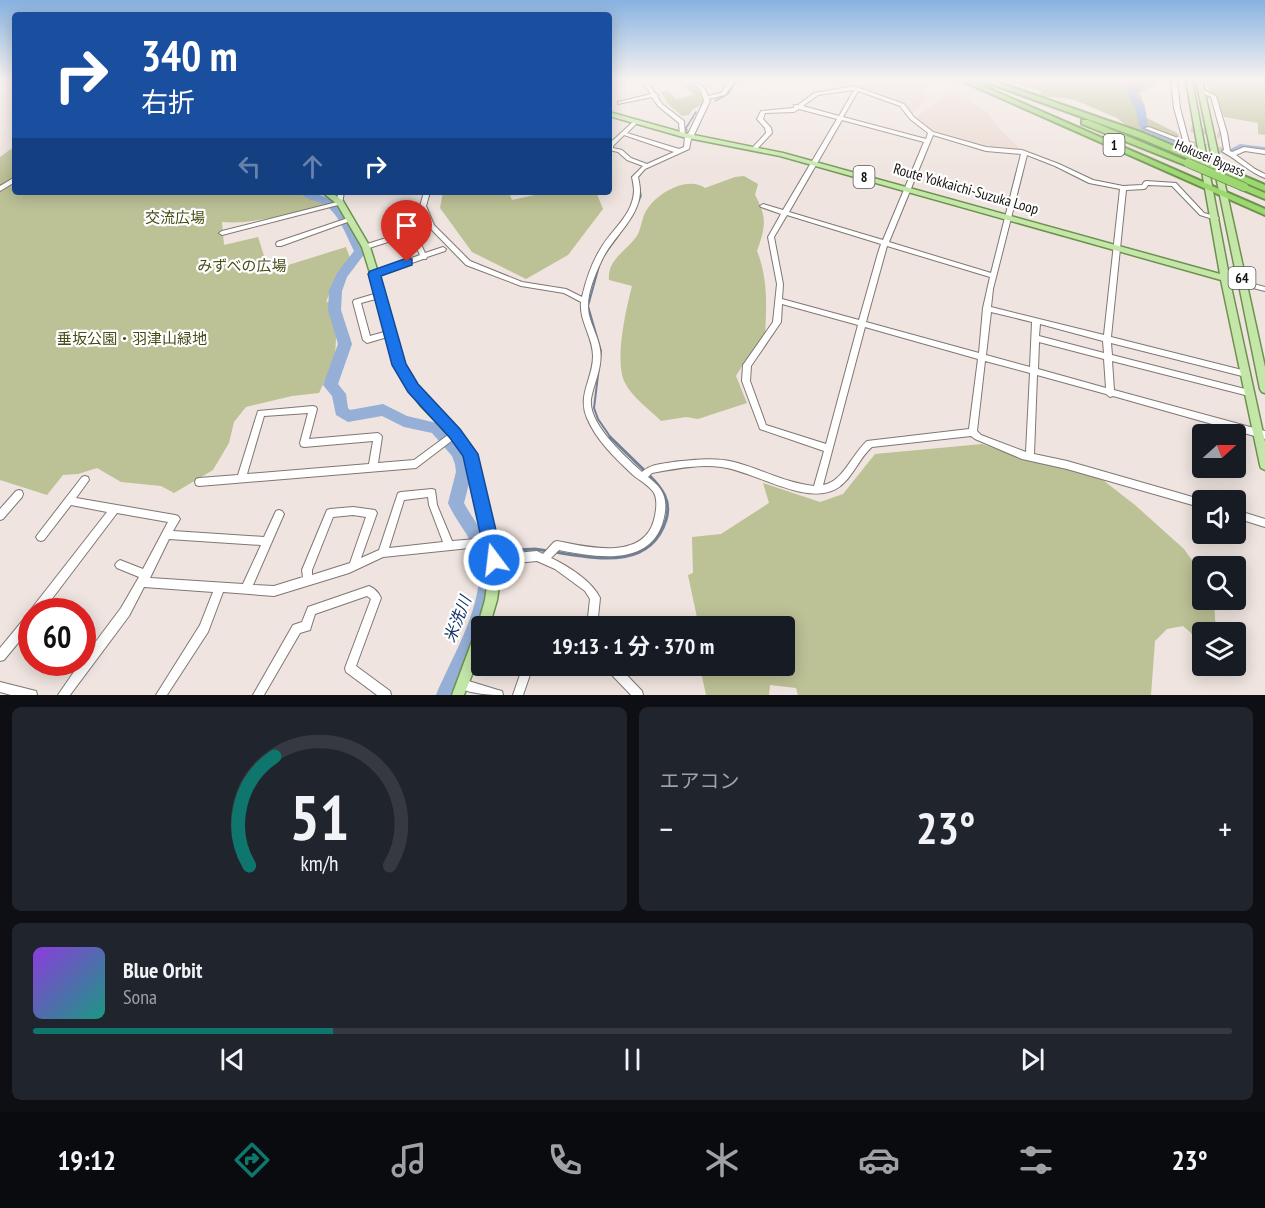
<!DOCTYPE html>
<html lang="ja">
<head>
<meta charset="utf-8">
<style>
  :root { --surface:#171b24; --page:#20242c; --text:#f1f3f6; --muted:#9ea1a6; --line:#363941; --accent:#0f766e }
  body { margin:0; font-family:"PT Sans Narrow","Noto Sans JP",sans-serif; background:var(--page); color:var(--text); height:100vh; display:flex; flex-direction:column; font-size:22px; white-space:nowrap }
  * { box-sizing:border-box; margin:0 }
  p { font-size:20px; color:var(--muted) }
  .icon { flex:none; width:33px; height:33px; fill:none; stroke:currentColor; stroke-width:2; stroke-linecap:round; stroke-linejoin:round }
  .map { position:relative; height:695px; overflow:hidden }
  .sheet { display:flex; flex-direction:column; gap:12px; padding:12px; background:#0d0f14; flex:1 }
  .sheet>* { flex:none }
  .hud { position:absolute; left:12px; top:12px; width:600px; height:183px; border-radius:6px; box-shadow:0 3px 15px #0003; background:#1a4fa0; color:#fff; overflow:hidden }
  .needle { width:39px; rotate:69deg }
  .buttons { position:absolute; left:1192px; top:424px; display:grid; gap:12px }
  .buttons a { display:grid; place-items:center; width:54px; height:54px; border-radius:6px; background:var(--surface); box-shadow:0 3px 15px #0003; font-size:30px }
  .speed { position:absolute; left:18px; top:598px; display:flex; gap:12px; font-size:30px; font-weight:700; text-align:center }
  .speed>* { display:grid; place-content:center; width:78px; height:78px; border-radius:50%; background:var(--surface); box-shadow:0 3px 15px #0003; line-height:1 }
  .speed .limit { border:9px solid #d22; background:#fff; color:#111 }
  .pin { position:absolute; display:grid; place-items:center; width:51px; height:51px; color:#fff; margin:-62px -26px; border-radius:50% 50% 50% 0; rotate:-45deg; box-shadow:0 0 6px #0007 }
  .pin .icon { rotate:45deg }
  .me { position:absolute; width:66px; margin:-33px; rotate:345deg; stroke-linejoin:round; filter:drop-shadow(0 0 4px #0008) }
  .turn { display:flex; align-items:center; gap:21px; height:126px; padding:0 30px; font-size:27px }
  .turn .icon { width:78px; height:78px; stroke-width:2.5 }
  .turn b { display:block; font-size:42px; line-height:51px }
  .lanes { display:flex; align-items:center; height:57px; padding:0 30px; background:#0003; justify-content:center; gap:30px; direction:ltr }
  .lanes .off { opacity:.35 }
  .big { font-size:45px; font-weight:700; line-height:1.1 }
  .sheet .tile { flex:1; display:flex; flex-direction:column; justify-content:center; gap:9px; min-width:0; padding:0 21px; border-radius:9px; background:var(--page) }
  .sheet .dial { align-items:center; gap:0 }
  .dial svg { height:156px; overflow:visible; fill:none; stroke:var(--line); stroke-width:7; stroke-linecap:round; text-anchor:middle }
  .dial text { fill:var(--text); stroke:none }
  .song { display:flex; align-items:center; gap:18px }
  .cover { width:72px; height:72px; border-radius:9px; background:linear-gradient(135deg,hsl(270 70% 55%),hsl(170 70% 35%)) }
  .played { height:6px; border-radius:3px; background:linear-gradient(90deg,var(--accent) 25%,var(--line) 25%) }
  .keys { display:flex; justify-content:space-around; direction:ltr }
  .heat { display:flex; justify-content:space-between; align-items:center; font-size:33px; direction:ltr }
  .sheet .tiles { flex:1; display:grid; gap:12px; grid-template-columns:1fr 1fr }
  .tile:last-child { grid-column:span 2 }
  .trip { position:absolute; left:471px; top:616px; width:324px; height:60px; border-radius:6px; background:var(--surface); box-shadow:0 3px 15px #0003; font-weight:700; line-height:60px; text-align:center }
  .dock { display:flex; height:96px; justify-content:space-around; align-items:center; background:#090b0e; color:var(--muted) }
  .dock .icon { width:42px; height:42px }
  .dock .current { color:var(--accent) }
  .dock b { font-size:27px; color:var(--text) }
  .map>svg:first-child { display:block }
  .built { fill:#ead7ce }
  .green { fill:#bcc196 }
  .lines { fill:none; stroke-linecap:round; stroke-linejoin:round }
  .stream-far2 { stroke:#6f809b; stroke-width:1.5 }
  .stream-far1 { stroke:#6f809b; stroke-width:2 }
  .stream { stroke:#6f809b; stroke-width:3 }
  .river { fill:#95afd7; fill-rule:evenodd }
  .minor-tunnel { stroke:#cec4c0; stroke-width:6; stroke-dasharray:6 3; stroke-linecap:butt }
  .minor-casing { stroke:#807772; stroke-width:2 }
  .major-casing { stroke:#6d924e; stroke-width:3 }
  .highway-casing { stroke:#6d924e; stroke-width:4 }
  .minor { fill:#fff; fill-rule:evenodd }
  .major { fill:#c4e7a9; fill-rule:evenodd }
  .highway { fill:#9cd770; fill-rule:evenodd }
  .highway-bridge-casing { stroke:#6d924e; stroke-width:10; stroke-linecap:butt }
  .highway-bridge { stroke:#9cd770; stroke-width:8 }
  .route { fill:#1a73e8; stroke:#114b97; stroke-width:1.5 }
  .labels { text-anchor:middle; stroke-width:4.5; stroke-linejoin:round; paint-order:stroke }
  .shield { fill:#fff; stroke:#5b5958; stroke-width:1.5 }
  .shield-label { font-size:14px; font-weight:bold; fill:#151210 }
  .far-street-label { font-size:14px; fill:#151210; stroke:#fff }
  .street-label { font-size:15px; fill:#151210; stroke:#fff }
  .park-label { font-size:15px; fill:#474c15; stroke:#fff }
  .water-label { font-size:16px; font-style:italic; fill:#163668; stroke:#fff }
</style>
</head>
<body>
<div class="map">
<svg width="1265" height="695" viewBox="0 0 1265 695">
  <rect width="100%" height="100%" fill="#efe4df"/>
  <g class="built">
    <polygon points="821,80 931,80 924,92 929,95 912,114 906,106 886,97 854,87 844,88"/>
    <polygon points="953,91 985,110 997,126 1021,150 988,149 969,144 934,132 918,118 918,116"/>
  </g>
  <g class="green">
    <polygon points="1005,80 1158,80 1158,82 1140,93 1145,107 1142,108 1141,115 1177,133 1184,144 1127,126 1117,118 1072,99 1040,96 1041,91"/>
    <polygon points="1207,80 1265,80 1265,135 1258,134 1258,123 1224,117 1216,97 1209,91"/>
    <polygon points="692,83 707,102 693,109 689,115 682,116 668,104 661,92 668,91 676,99 694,95 685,86"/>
    <path d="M15 146V192H315L323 199 330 200 323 205 324 208C293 211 256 225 222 222L224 245 258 237 269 271 346 247 350 258 333 284 326 302 334 301 336 337 334 378 325 380 319 393 292 396 246 407 234 422 229 443 213 470 174 493 161 486 121 482 97 468 78 474 63 475 47 495 0 480V157Z"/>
    <path d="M744 176 758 184 755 195C768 218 765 228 757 251 769 281 766 309 765 340L745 361 736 376 747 403 698 419 686 417 661 421C650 410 633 398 625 383 614 362 626 309 632 286L609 280C607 258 628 251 638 234 642 226 642 215 648 208 659 192 688 176 705 188L735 177Z"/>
    <polygon points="443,192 509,192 512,200 548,192 596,192 603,209 568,255 526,279 472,252 440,208"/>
    <polygon points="982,444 1025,459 1099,477 1135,505 1184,549 1203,576 1203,600 1214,600 1216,633 1203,633 1203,654 1191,633 1183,626 1167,629 1155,641 1151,695 798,695 796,688 770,685 769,695 706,695 701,672 713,666 784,666 784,627 699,627 688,575 693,573 692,537 721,534 769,503 763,483 820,502 843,494 875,454"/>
  </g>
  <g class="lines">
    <g class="stream-far2">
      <polyline points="715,101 728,94 737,80"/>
      <polyline points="687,131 686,128 696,112"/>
      <polyline points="649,163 674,152"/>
      <polyline points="636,174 644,166"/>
      <polyline points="633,214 641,196 638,180"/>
      <polyline points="617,237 627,224"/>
    </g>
    <g class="stream-far1">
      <polyline points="609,248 618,236"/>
      <polyline points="599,266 588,306 601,351 594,408 598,419 611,438"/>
    </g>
    <g class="stream">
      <polyline points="610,437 645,471"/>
      <path d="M554 552C595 558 650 571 666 520 672 501 662 488 649 475"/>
      <polyline points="495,554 500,551 535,549 548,551"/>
    </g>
    <g class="river">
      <polygon points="1137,82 1142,85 1135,92 1145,107 1148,126 1187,143 1187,147 1179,147 1140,130 1135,107 1125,91"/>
      <polygon points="1240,144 1265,147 1265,153 1241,150 1228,156 1223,153"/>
      <path d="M300 192C340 192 350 220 366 252L347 277 342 291 341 310 352 344 338 384 346 394 348 408 350 410 383 404 407 416 441 424 463 447 471 464 472 472 464 503C474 522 490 539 495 560 503 599 470 658 456 695H436C452 657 486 602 478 560 474 540 456 522 448 503L456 472 455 464 452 456 432 433 404 427 382 416 348 422 336 415 332 396 323 385 338 344 328 310 329 291 337 273 354 251C347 237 339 214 325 205 316 200 307 201 300 192Z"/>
    </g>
    <g class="minor-tunnel">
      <polyline points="1191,129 1220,135"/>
      <polyline points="1192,144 1225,151"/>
    </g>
    <g class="minor-casing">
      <g id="minor">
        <polygon points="641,80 646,80 655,93 658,95 657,96 662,104 684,121 685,136 681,136 680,135 679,123 658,106 652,97 618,104 618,102 651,94"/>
        <path d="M690 80H695L705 89 708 96 721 93 730 80H736L725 95 709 99 710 101 693 137 691 139 689 149 645 169 638 177C639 182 640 186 640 191 640 218 611 238 601 262 594 277 585 298 589 315 592 327 598 337 600 349 603 367 594 382 591 399 588 424 625 456 642 472 651 464 662 464 673 462 693 460 714 457 734 462 761 469 786 483 814 486L824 451 760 429 742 381 743 365 773 322 777 284 768 237 781 214 761 207 760 206 763 204 783 210 837 119 799 109 794 112 765 113 763 119 771 128 772 133 757 149H753L752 148 766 133 765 128 757 119 761 111 793 108 794 107V105H798L814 93 854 86 904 104 914 117 933 132 986 147 1022 150 1059 164 1093 180 1123 186 1142 185 1144 182 1146 181 1176 183 1204 213 1218 217 1219 218 1216 220 1200 215 1172 186 1148 185 1146 188 1144 189 1126 190 1111 337 1246 371 1249 372 1250 374 1249 376 1246 377 1111 343 1112 355 1249 390 1252 391 1253 393 1252 395 1249 396 1112 361 1114 390 1265 431V439L1113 396 1110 397 1106 394 1037 375 1034 454 1067 461 1203 500 1206 501H1203V508L1067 469 1022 459 975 439 971 436 872 447C858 459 852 480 836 489 806 506 754 471 721 467 699 464 674 469 652 473L648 477C661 487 667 495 665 512 657 568 599 558 559 550L551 558C568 566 592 581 600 598L597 627H587L590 599 585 591 555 569 537 561 494 565 491 563 489 560 491 557 494 555 537 551 543 554 554 542 557 541C587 547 643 561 654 520 656 512 658 500 654 493 650 486 639 480 633 475 616 459 596 440 587 418 577 395 593 379 593 356 593 337 579 321 581 302L564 293 521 286 466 265 428 226 420 206 424 192H430L426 206 434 225 470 261 522 282 566 289 582 297C586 280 592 262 601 248 612 229 633 215 634 191 634 187 633 182 632 177L643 166 627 160 618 152 609 150V144L635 120 638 122 627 133 679 149 684 147 685 136 688 134 704 101 701 91ZM854 90 839 116 803 106 818 95ZM858 91 900 106 910 119 928 133 926 139 843 117ZM842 120 924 142 883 240 789 212ZM624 135 674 152 647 164 631 158 622 150 613 148V146ZM933 135 986 151 1021 154 991 273 889 242ZM1027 155 1055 166 1089 183 1120 189 1104 335 991 307 993 289ZM787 215 881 244 878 253 859 320 782 299 783 284 774 237ZM887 246 990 277 983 308 979 353 866 322ZM782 304 858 325 826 444 766 425 750 381 751 366 781 322ZM991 312 1032 322 1030 367 986 355ZM1040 324 1103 341 1104 353 1039 336ZM865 327 978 359 969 429 867 441C852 454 843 482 823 485ZM1039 342 1104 359 1106 388 1038 369ZM985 361 1030 373 1026 452 981 435 977 431Z"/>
        <polygon points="1171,80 1177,80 1180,108 1189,142 1192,143 1192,145 1185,144 1144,128 1149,127 1183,140 1174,108"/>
        <path d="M1200 90H1204L1216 96 1227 133 1230 151 1232 152 1244 147 1265 150V154L1245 151 1236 155 1255 169 1265 174V178C1249 172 1238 160 1223 152L1222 151 1224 150 1221 133 1211 97 1200 92Z"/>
        <polygon points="15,177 15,182 0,191 0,186"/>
        <polygon points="338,192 344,192 342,204 222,235 219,233 222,231 337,202"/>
        <polygon points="351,217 353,218 353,220 281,246 277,246 276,244 277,242"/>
        <polygon points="424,226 426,227 427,228 426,229 416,233 425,253 443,247 446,249 445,251 427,257 426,259 423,259 376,276 372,276 371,274 372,272 420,255 410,235 366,249 364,249 363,247 364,245"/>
        <polygon points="1241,281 1243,281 1265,287 1265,291 1241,285 1240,283"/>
        <polygon points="381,292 385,295 383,297 361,303 370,336 391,330 395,333 394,335 367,343 363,340 353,302 354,300"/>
        <path d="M313 406 316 407 317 409 309 439 378 433 381 435 382 437 378 463 414 460 452 432 455 430 458 432 459 434 458 436 416 468 199 486 196 485 195 482 196 479 199 478 238 475 258 411ZM308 413 300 443 301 446 304 447 373 441 369 464 247 474 264 416Z"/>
        <path d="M85 476 88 477 89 480 76 498 175 515 178 516 180 519 173 531 264 537 276 511 279 510 282 511 284 514 253 585 274 586 303 577 302 570 327 510 330 509 353 507 375 510 377 513 361 558 379 550 398 493 401 492 432 489 435 490 437 505 452 541 489 538 492 539 494 542 492 545 489 546 383 557 349 573 274 596 223 592 208 632 167 695H156L200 625 213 592 144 587 129 616 70 695H58L80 663H82V660L121 608 139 577 117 568 115 565 117 562 120 560 143 569 168 522 117 513 42 612H32V613L31 612 32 608 107 512 71 505 44 540 41 541 38 540 36 537 38 534 82 477ZM428 497 429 505 443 542 389 548 404 500ZM353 515 366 517 350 563 312 575V570L333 517ZM169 539 261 545 243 584 150 578Z"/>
        <polygon points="19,490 22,491 23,494 22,497 3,519 0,520 0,509 16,491"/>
        <polygon points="1236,510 1265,519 1265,527 1236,518"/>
        <path d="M369 586C374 588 379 593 381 598L356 666 390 691 391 695H377L346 672 345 668 371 599 367 596 315 614 310 630 300 633 264 695H253L293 625 302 622 308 607Z"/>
        <polygon points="32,613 32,626 4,660 0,661 0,648 28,614"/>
        <polygon points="486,616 511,622 515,623 516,627 486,626 482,625 481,621 482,617"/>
        <polygon points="523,666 533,666 523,695 513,695"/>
        <polygon points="606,666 618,666 642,691 643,695 631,695 607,670"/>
        <path d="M462 679 498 690 502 691 503 695C486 695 475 694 458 688L457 684 458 680Z"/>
        <polygon points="0,682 36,691 37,695 11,695 0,692"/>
      </g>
    </g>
    <g class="major-casing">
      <g id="major">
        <polygon points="1186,80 1192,80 1229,276 1237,278 1196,80 1202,80 1265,367 1265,393 1262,392 1260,389 1239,285 1230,282 1265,442 1265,470 1261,468 1260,465 1221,280 780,156 683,137 609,116 609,112 684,133 783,153 1220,274"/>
        <polygon points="322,192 331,192 343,201 370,247 385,295 404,365 427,400 459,431 478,461 501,571 497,600 489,627 482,627 482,649 464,695 452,695 477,628 485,600 489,571 468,462 451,437 421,406 403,381 394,365 377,295 362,247 337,204"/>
      </g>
    </g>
    <g class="highway-casing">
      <g id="highway">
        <polygon points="960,80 969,80 1265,209 1265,215"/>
        <polygon points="980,80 991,80 1143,133 1265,185 1265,191 1137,137"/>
        <polygon points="1082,120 1088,120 1192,163 1188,165 1185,165 1082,124"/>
        <polygon points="1244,184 1265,193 1265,199 1241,189 1240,187"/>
      </g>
    </g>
    <use href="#minor" class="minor"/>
    <use href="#major" class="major"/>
    <use href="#highway" class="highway"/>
    <g class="highway-bridge-casing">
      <polyline id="highway-bridge" points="1188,163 1244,187"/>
    </g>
    <use href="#highway-bridge" class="highway-bridge"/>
  </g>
  <linearGradient id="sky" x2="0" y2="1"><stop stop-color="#87b2e1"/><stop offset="0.45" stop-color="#f8f3f1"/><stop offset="1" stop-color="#f8f3f1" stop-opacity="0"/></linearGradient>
  <rect width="1265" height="177" fill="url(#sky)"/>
  <polygon class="route" points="407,258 412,259 412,265 381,276 406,364 418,384 460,429 478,454 503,560 500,565 494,568 488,565 486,560 463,456 450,438 408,392 392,365 368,274 370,271"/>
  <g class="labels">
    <g class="shield">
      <rect x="1103.5" y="134" width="21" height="22" rx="4.5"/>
      <rect x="853.5" y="166" width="21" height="22" rx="4.5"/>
      <rect x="1228.5" y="267" width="27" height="22" rx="4.5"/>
    </g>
    <g class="shield-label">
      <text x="1114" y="150">1</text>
      <text x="864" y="182">8</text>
      <text x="1242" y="283">64</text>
    </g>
    <g class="far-street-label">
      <text transform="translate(1210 158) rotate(23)" y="5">Hokusei Bypass</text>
    </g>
    <g class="street-label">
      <text transform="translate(966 189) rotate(16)" y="5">Route Yokkaichi-Suzuka Loop</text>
    </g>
    <g class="park-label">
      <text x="175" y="223">交流広場</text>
      <text x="242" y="271">みずべの広場</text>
      <text x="132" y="344">垂坂公園・羽津山緑地</text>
    </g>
    <g class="water-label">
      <text transform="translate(457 619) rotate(-69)" y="6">米洗川</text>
    </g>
  </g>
</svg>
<div class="buttons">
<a><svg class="needle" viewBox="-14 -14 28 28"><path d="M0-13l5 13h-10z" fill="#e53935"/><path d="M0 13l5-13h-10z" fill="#9ea1a6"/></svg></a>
<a><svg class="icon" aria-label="sound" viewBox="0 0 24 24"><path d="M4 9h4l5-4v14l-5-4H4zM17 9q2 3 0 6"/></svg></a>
<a><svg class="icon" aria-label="search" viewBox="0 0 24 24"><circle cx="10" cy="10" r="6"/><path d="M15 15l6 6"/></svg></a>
<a><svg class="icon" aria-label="layers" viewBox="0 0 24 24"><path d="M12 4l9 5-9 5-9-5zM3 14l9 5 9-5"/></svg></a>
</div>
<div class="speed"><div class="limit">60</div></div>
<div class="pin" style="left:407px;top:262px;background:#d93025"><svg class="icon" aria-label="arrive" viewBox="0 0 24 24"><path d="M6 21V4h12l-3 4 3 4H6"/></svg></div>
<svg class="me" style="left:494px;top:560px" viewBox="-20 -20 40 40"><circle r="17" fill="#1a73e8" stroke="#fff" stroke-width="3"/><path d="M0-11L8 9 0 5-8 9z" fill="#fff"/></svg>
<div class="trip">19:13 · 1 分 · 370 m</div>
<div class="hud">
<div class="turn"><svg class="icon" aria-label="right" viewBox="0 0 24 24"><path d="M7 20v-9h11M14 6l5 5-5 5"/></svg><div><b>340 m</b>右折</div></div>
<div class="lanes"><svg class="icon off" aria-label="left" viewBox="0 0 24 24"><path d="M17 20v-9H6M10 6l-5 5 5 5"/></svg><svg class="icon off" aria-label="ahead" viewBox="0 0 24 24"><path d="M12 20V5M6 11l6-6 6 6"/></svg><svg class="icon" aria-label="right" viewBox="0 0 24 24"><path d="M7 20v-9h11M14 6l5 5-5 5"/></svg></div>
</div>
</div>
<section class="sheet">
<div class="tiles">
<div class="tile dial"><svg viewBox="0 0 100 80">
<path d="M14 69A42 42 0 1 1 86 69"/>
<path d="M14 69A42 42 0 0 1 27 13" stroke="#0f766e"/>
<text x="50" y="56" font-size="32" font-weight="700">51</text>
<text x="50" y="72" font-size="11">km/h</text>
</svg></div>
<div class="tile"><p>エアコン</p>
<div class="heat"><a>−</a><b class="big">23°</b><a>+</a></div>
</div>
<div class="tile">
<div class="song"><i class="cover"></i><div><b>Blue Orbit</b><p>Sona</p></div></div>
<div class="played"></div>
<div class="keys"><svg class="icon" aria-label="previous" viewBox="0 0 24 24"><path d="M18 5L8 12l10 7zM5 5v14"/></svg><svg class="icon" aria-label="pause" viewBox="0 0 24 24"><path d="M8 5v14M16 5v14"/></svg><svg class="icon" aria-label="next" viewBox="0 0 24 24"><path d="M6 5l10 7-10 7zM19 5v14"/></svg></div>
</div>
</div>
</section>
<nav class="dock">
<b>19:12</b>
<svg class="icon current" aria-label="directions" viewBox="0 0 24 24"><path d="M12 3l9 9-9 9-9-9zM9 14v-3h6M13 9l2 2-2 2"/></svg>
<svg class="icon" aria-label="music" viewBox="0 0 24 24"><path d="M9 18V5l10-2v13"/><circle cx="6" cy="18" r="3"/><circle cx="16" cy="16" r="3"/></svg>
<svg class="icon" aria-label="phone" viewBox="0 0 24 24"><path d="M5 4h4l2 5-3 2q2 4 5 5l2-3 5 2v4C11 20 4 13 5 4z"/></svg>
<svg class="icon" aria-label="climate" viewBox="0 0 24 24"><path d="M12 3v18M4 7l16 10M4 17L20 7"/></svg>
<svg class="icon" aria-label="car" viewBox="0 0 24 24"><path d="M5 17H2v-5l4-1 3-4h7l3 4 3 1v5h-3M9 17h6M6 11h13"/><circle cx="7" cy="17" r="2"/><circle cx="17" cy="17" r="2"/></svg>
<svg class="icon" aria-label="filters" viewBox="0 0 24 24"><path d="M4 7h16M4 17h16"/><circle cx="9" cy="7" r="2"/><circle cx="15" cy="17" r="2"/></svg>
<b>23°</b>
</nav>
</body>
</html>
